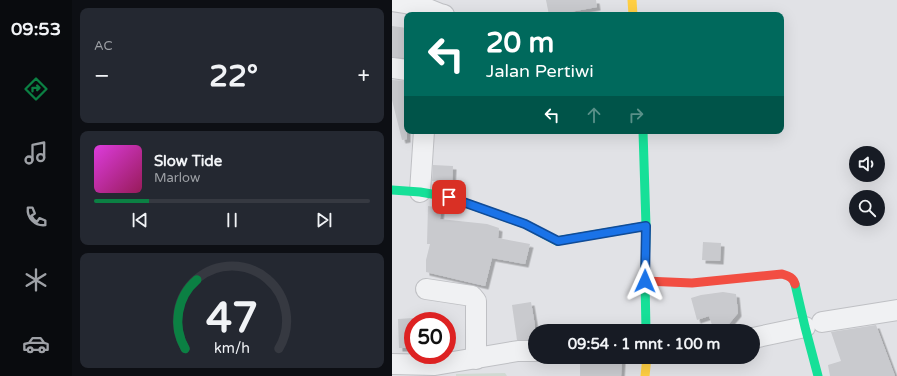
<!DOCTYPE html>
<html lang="id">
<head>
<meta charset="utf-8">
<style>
  :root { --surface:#171b24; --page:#242831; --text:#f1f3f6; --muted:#9ea1a6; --line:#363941; --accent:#0b8043 }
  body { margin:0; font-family:"Varela Round",sans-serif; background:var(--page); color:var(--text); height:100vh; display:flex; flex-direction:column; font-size:15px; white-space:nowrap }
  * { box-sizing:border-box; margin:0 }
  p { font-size:13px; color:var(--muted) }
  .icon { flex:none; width:22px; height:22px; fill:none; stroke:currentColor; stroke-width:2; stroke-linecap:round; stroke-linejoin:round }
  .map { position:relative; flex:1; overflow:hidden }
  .details { display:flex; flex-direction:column; gap:8px; padding:8px; background:#0d0f14; width:320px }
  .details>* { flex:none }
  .hud { position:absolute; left:12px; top:12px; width:380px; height:122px; border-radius:8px; box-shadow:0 4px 16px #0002; background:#00695c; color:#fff; overflow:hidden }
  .controls { position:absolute; left:457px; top:146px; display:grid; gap:8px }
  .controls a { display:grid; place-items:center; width:36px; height:36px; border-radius:50%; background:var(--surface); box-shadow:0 4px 16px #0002; font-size:20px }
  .speed { position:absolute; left:12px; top:312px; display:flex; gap:8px; font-size:20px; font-weight:700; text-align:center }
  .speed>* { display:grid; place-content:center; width:52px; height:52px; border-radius:50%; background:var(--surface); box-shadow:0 4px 16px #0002; line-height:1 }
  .speed .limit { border:6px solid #d22; background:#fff; color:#111 }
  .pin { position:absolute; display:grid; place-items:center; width:34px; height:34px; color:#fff; margin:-17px; border-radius:8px; box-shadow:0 2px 6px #0006 }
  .me { position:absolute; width:44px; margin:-22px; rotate:1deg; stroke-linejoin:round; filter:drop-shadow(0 0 3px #0008) }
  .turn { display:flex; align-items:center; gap:14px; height:84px; padding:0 16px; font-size:18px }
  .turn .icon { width:52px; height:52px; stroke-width:2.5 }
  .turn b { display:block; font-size:28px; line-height:34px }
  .lanes { display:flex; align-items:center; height:38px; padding:0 16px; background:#0003; justify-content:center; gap:20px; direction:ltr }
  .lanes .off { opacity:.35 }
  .big { font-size:30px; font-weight:700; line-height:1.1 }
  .details .tile { flex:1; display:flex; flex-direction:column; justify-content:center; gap:6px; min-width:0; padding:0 14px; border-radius:8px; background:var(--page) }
  .details .dial { align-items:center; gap:0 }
  .dial svg { height:104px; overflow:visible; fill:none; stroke:var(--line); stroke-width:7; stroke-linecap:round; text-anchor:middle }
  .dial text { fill:var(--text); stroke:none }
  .song { display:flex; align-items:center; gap:12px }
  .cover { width:48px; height:48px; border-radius:6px; background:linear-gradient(135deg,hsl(300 70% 55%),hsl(330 70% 35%)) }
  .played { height:4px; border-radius:2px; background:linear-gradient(90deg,var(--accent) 20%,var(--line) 20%) }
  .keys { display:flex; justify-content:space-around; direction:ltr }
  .heat { display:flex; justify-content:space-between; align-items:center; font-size:22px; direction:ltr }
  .trip { position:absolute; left:136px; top:324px; width:232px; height:40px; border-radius:20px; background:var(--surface); box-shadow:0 4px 16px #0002; font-weight:700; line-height:40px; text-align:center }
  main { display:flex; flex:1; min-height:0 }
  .menu { display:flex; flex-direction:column; width:72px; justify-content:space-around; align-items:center; background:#090b0e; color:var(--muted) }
  .menu .icon { width:28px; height:28px }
  .menu .current { color:var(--accent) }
  .menu b { font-size:18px; color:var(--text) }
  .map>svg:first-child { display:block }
  .green { fill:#d0d9d2 }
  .building { fill:#c9cace; filter:url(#shadow) }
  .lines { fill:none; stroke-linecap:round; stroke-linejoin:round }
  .street-casing { stroke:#bfc0c4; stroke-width:22 }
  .street { stroke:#f0f1f3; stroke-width:20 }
  .fast { stroke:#16e098; stroke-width:9 }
  .slow { stroke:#ffcf43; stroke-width:9 }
  .jam { stroke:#f24e42; stroke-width:9 }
  .route-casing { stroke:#114b97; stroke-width:10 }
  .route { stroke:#1a73e8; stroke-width:7 }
</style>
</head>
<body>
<main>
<nav class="menu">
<b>09:53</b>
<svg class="icon current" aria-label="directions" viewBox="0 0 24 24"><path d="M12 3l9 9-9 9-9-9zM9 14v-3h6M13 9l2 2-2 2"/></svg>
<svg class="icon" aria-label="music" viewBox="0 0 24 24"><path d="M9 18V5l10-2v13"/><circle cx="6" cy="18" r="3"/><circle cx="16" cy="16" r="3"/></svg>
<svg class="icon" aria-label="phone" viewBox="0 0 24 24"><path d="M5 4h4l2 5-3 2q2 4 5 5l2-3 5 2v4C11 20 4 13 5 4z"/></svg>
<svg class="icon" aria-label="climate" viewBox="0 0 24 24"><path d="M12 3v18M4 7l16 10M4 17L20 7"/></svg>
<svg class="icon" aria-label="car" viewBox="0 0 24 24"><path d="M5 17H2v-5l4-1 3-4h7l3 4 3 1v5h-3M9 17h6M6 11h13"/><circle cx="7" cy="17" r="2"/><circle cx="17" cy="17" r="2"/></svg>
</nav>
<section class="details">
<div class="tile"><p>AC</p>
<div class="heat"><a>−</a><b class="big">22°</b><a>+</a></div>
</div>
<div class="tile">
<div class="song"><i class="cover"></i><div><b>Slow Tide</b><p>Marlow</p></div></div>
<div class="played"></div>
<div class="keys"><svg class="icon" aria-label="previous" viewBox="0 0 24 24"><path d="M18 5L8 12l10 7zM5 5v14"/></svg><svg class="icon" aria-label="pause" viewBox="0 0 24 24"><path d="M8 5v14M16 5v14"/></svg><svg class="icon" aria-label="next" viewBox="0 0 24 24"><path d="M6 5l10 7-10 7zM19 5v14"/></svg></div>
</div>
<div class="tile dial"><svg viewBox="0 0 100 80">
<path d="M14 69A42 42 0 1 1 86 69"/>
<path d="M14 69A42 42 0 0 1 23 16" stroke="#0b8043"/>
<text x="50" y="56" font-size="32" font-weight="700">47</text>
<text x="50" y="72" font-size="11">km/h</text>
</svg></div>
</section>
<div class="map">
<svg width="505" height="376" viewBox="0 0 505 376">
  <defs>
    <filter id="shadow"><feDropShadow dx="3.5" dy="3.5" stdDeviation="0" flood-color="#0004"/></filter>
  </defs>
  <rect width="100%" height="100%" fill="#e1e2e6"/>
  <polygon class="green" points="113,373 115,376 64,376 64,374"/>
  <g class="building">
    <polygon points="154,0 204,0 205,7 162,15 157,15"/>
    <polygon points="0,26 15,28 15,49 14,58 0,57"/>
    <polygon points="0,80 15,81 15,139 10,140 0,100"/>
    <polygon points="41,165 61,166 60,185 40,181"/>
    <polygon points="36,206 49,208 48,219 95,224 107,228 106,238 138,244 133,264 100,258 93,286 34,272 34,260 38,244 35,244"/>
    <polygon points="311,242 329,243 328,261 310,260"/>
    <polygon points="331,292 344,294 346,313 331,331 322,331 317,316 305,320 299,298 309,295"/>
    <polygon points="139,302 143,326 143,340 125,340 120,305"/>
    <polygon points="21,318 21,348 7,348 6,319"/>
    <polygon points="484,325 503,376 438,376 436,365 449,361 439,332"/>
    <polygon points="188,357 212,359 212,360 230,360 229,376 188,376"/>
  </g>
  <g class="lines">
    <g class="street-casing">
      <g id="street">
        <polyline points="0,1 26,5 48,14 52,15"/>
        <polyline points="0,68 15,70"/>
        <polyline points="28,192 32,131"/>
        <polyline points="34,289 80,296 84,301 84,359"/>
        <polyline points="430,322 505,310"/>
        <polyline points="361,338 413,327"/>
        <polyline points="0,364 43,365 126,351 143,351"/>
      </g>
    </g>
    <use href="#street" class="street"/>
    <g class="fast">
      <polyline points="251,131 254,226 253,281 254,331"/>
      <polyline points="0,190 28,192 57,197 133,224 165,241 254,226"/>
      <polyline points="403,284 413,327 426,376"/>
    </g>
    <g class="slow">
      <polyline points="240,0 241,15"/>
      <polyline points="253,376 255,357"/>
    </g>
    <path class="jam" d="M253 281 300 283 390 274C396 276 401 277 403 284"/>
  </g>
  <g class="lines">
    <g class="route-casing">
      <polyline id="route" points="57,197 133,224 166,241 254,226 253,281"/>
    </g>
    <use href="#route" class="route"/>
  </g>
</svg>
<div class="controls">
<a><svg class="icon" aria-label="sound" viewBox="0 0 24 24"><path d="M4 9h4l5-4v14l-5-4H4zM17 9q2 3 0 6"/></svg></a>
<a><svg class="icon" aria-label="search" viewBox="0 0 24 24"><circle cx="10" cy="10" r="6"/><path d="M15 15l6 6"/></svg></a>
</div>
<div class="speed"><div class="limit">50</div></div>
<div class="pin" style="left:57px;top:197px;background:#d93025"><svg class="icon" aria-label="arrive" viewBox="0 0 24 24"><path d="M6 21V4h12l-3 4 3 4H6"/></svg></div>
<svg class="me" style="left:253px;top:281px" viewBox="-20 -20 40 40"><path d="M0-17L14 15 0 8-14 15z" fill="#1a73e8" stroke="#fff" stroke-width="4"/></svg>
<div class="trip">09:54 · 1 mnt · 100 m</div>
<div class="hud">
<div class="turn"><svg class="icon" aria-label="left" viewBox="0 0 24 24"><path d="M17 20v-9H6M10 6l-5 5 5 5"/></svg><div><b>20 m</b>Jalan Pertiwi</div></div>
<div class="lanes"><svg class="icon" aria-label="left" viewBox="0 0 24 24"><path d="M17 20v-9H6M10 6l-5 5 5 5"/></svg><svg class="icon off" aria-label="ahead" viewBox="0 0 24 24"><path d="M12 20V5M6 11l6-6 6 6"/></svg><svg class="icon off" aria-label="right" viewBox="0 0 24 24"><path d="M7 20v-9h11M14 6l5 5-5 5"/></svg></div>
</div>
</div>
</main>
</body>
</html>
